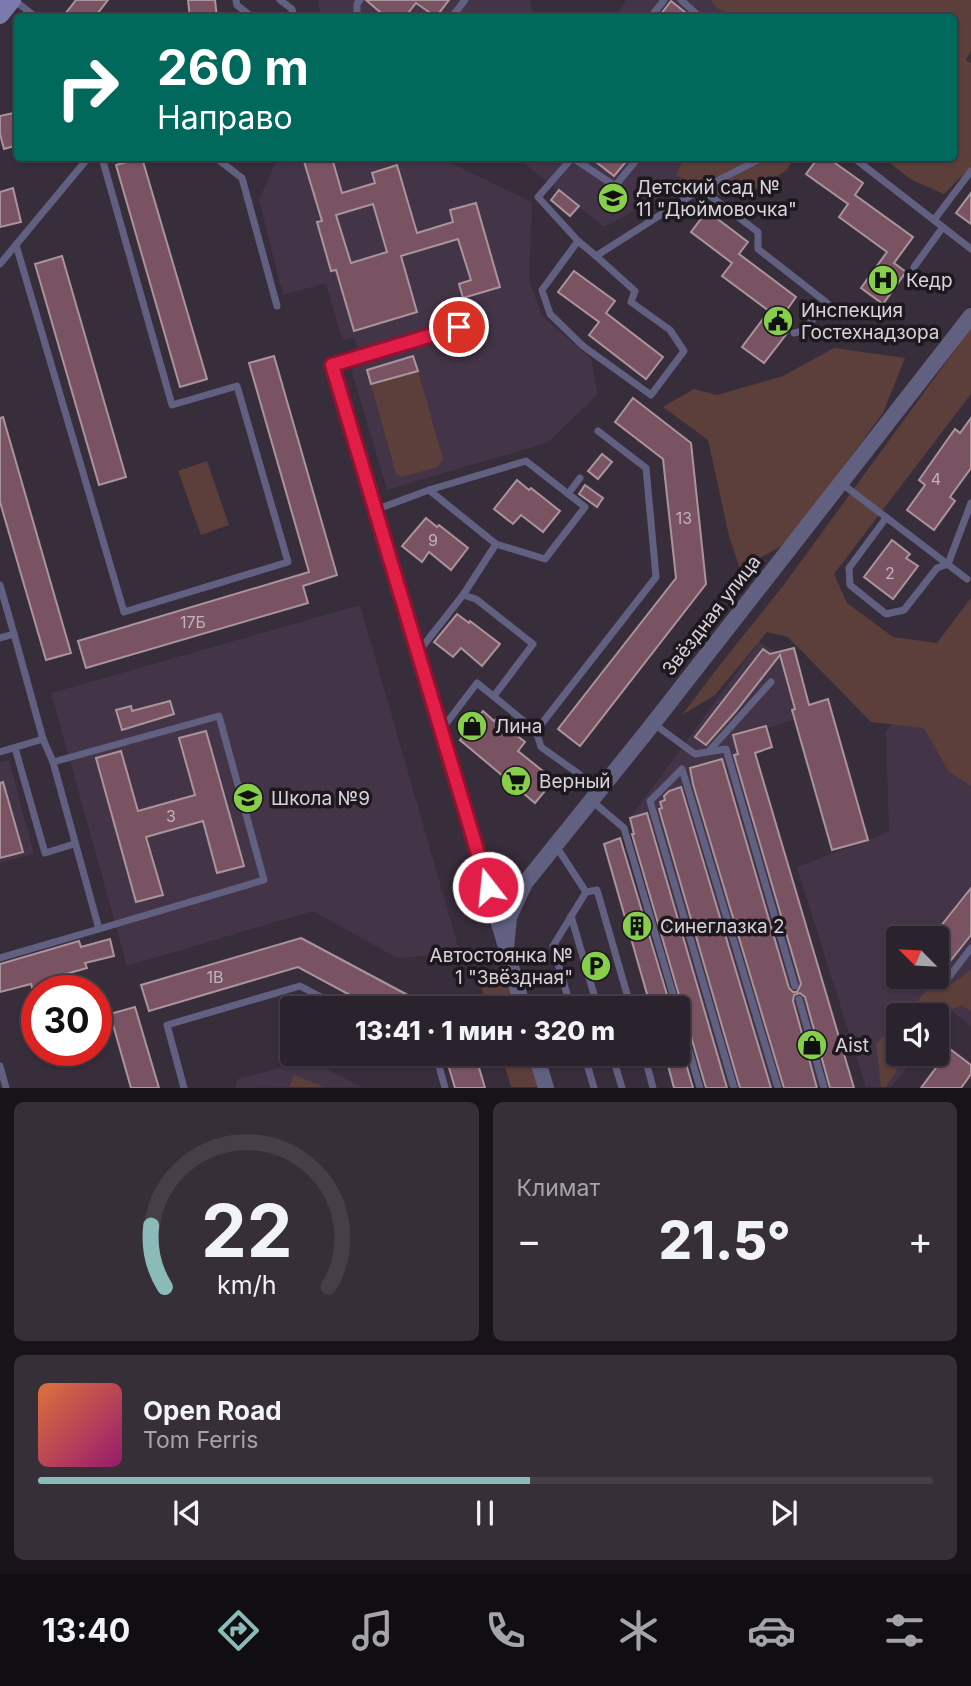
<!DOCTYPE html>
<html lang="ru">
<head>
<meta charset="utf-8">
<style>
  :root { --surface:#2a222c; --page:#362f38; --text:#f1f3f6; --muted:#a5a4a9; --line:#463f48; --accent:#8bbbb9 }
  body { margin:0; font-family:Inter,sans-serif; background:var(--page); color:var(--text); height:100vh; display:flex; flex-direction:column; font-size:26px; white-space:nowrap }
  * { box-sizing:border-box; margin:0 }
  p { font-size:23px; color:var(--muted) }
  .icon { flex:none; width:38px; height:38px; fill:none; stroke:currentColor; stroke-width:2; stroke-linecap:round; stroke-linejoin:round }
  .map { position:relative; height:1088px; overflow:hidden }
  .details { display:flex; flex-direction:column; gap:14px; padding:14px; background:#171318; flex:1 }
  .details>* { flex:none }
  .hud { position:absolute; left:14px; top:14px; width:943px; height:147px; border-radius:7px; box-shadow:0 2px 5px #0004,0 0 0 2px var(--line); background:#00695c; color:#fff; overflow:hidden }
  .needle { width:46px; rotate:294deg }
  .fabs { position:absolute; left:886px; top:926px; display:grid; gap:14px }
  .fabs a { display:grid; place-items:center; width:63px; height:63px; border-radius:7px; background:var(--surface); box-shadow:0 2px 5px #0004,0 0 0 2px var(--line); font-size:35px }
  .speed { position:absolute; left:21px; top:975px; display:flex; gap:14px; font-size:35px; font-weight:700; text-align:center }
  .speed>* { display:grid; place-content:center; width:91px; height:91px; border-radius:50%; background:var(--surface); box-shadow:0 2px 5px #0004,0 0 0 2px var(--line); line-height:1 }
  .speed .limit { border:10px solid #d22; background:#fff; color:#111 }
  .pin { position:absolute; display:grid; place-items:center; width:60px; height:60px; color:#fff; margin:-30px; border:4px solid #fff; border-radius:50%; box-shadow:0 2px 7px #0007 }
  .me { position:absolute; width:77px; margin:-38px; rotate:344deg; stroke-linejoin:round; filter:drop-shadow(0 0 5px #0008) }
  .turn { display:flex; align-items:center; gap:24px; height:147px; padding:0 28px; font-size:32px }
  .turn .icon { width:91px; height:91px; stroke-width:2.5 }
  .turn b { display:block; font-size:49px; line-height:60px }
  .big { font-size:52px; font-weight:800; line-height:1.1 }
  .details .card { flex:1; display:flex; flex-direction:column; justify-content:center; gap:10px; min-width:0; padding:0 24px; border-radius:10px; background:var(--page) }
  .details .dial { align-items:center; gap:0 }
  .dial svg { height:182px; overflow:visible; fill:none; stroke:var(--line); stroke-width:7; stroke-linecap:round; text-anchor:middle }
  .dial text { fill:var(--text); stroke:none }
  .song { display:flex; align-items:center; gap:21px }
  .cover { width:84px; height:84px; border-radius:10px; background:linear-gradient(135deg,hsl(20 70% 55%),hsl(320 70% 35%)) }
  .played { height:7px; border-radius:4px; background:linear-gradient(90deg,var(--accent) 55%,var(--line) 55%) }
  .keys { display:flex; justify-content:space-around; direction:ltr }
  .heat { display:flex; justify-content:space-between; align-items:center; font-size:38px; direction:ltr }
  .details .tiles { flex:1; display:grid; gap:14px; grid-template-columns:1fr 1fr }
  .card:last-child { grid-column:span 2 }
  .trip { position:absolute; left:280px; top:996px; width:410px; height:70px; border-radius:7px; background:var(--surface); box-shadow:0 2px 5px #0004,0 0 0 2px var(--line); font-weight:800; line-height:70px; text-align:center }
  .tabs { display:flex; height:112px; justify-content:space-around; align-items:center; background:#110e12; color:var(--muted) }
  .tabs .icon { width:49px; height:49px }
  .tabs .current { color:var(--accent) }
  .tabs b { font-size:32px; color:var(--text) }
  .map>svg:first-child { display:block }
  .built { fill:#433447; fill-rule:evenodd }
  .green { fill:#5c3f3a }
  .building { fill:#7a5362; stroke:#aa949c; stroke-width:2; fill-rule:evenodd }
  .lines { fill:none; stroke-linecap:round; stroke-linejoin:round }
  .service { stroke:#616081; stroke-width:7 }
  .minor { stroke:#616081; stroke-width:14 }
  .tertiary { stroke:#616081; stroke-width:16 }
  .secondary { stroke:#7b7aae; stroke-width:18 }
  .route-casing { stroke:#92132f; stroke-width:18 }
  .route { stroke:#e11d48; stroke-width:12 }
  .labels { text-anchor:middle; stroke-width:7; stroke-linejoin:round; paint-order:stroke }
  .number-label { font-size:16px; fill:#c2b2bd }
  .poi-label { font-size:19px; fill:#dad2db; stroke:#1d181e; text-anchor:start }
  .street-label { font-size:19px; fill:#dad2db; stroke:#1d181e }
</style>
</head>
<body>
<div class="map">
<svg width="971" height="1088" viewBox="0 0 971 1088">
  <rect width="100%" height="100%" fill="#382d3b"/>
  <g class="built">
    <polygon points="318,0 530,0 534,17 321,17"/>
    <polygon points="627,0 797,0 832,18 614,18"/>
    <polygon points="277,158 440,158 532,202 529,280 542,316 591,359 598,394 549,442 387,490 351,369 363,365 354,337 342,340 326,283 283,295 259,200"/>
    <polygon points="518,158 735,158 604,227"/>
    <polygon points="360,605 460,953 397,958 313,911 127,966 51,693"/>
    <path d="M971 623V1026L952 1012 936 1031V1015H898V1054H918L891 1087H866L797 867 889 832 886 731ZM898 938H936V976H898Z"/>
    <polygon points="759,642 776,652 794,648 809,704 791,709 793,720 766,728 772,747 756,753 854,1087 708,1087 630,818"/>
    <polygon points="9,760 34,854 0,863 0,763"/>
    <polygon points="309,1060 362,1087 235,1088 238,1079"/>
  </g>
  <g class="green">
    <polygon points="711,0 971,0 971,50 966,60 971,63 971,167 944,194 912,180 883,158 954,158 954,18 735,17 715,7"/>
    <polygon points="688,158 794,158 787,170 759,188 718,195 676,175 684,159"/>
    <polygon points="971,328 971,394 834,574 847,603 893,637 937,643 971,598 971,786 949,772 924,728 871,722 788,637 767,632 715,695 682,715 719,666 783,586"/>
    <polygon points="834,348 905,358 883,413 787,543 740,569 729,536 708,440 663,407 694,389 717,395 783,376"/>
    <polygon points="418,371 443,459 438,467 402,477 396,474 371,384"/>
    <polygon points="207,461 229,525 201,535 178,471"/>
    <polygon points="971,970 971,1011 962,1005 936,1016 905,1015 928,989 946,988"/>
    <polygon points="514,977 523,1008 488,1008 481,986"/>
    <polygon points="898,1023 898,1054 907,1054 886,1087 881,1087 876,1043"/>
    <polygon points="501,1054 536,1054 546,1087 511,1087"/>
    <polygon points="294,1075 324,1087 289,1087"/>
  </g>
  <g class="building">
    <polygon points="76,0 108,0 94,18 62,18"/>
    <polygon points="188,0 215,0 217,18 190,18"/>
    <polygon points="366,0 449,0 436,17 416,3 404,18 387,18"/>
    <polygon points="671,1 686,13 691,18 658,18"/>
    <polygon points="18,112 18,145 4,149 0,134 0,116"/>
    <polygon points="142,158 207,379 180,387 116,165"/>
    <path d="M303 158H332L342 193 375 183 372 173 397 165 417 233 453 222 450 210 476 203 500 287 463 298 459 284 471 280 458 239 401 256 417 312 354 331 336 270 331 271 317 222 322 221ZM373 204 387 252 351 263 336 215Z"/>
    <polygon points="591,158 629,158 614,176"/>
    <polygon points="818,158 828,158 863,183 855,195 913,237 894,263 906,272 883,304 861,288 887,252 839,217 848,204 806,174"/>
    <polygon points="13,188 21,222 0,227 0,192"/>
    <polygon points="559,190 579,206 570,216 551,200"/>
    <polygon points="971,193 971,224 956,213"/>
    <polygon points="707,211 748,242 739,254 796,297 777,324 788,332 764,363 742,347 769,311 722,276 732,263 691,232"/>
    <polygon points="62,256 126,477 99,485 35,264"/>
    <polygon points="574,271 615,301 606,313 663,357 646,379 589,335 599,322 558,292"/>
    <polygon points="274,356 337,575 303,586 308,603 86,668 78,641 309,572 249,363"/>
    <polygon points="413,356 418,371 371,384 367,370"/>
    <polygon points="633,398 691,443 706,584 580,746 558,729 676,578 663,459 615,422"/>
    <polygon points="3,417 71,653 46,660 0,502 0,418"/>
    <polygon points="971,418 971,468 950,497 955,501 934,530 907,510 925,485 919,480 945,443 955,429 960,433"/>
    <polygon points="602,454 612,462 598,479 588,471"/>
    <polygon points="517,480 529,490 531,488 560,511 543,532 521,515 513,524 494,509"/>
    <polygon points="585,485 603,498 597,507 579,494"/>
    <polygon points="426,518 437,527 439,525 468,548 451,570 429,552 422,562 402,546"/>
    <polygon points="892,540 910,554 906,558 918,566 893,599 864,577"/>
    <polygon points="457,614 469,623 470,621 500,644 482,666 461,648 453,657 434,642"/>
    <polygon points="794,648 809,705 828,699 868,840 832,850 792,710 795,709 780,655 736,711 706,745 695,737 763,649 770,654"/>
    <polygon points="170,701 174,714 122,730 116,710 131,706 132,711"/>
    <polygon points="483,711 494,721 496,719 525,742 518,751 554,780 535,803 460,740"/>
    <polygon points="766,726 772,747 755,753 854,1088 830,1088 805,997 800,993 794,995 793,1001 817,1088 784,1088 693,784 690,768 722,759 789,988 793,992 797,992 801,984 734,755 738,754 733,735"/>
    <polygon points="206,731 244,866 217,873 203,821 146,837 163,895 136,902 96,758 121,751 138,811 195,795 179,738"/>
    <polygon points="3,782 23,852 0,858 0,783"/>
    <polygon points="681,787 771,1088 740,1088 659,809 662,808 660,802 665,800 664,796 669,791"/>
    <polygon points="647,813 727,1088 706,1088 632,834 634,834 630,818"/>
    <polygon points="620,838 671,1008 651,1008 604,844"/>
    <polygon points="971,888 971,935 936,979 936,932"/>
    <polygon points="301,938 432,1008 374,1008 298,967 149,1011 141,985"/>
    <polygon points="110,939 114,956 85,963 87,968 45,980 48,990 37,990 34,994 31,984 0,992 0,964 79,941 81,947"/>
    <polygon points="135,1007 159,1088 131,1088 110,1014"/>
    <polygon points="677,1032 693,1088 674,1088 665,1054 677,1054"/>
    <polygon points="950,1049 971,1065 971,1074 961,1088 921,1088"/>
    <polygon points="445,1054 475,1054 485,1088 455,1088"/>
  </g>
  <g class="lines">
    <g class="service">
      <polyline points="14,0 37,18"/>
      <polyline points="236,0 237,5 253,18"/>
      <polyline points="280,0 292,9 294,18"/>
      <polyline points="681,0 701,18"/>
      <polyline points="357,18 357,4 360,0"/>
      <polyline points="451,18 465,0"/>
      <polyline points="650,18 664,0"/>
      <polyline points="216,158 242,178 277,306"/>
      <polyline points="572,158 538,197 578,241 596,256 701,189 762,158"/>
      <polyline points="573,158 615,186 638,158"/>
      <polyline points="854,158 971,249"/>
      <polyline points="701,189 758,232 758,249 827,303 803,331 794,333"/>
      <polyline points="934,220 971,171"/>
      <polyline points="578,241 542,290 550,314 583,346 651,395 684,351 670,330 631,302 635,291 596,256"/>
      <polyline points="16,245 124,612 288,562 237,386 172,405 102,158"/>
      <polyline points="0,264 88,158"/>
      <polyline points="914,267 943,227"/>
      <polyline points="332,365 484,320"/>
      <polyline points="841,483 967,579"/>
      <polyline points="429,490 496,544"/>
      <polyline points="568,494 580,478"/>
      <polyline points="375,510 429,490 526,461 585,507 545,559 496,544 463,595"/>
      <polyline points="886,518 849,568 850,585 886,614 904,610 937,568 948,564 971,503"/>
      <polyline points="0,585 14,634"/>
      <polyline points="0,638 14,634 43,739 0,752"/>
      <polyline points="419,651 463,595 476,599 533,644 494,696"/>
      <polyline points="654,724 695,754 726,749 795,986"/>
      <polyline points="442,729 477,683 536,731 541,747 600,789"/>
      <polyline points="536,731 656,577 646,468 598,431"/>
      <polyline points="15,748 45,853 74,844"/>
      <polyline points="709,751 771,682"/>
      <polyline points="53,762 219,716 264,880 99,929"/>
      <polyline points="592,801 624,828 677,1008"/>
      <polyline points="556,846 586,892 597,890 631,1008"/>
      <polyline points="571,916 598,1008"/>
      <polyline points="0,958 99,929 53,762 43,739"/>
      <polyline points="949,977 971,948"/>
      <polyline points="799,999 824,1088"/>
      <polyline points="571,1008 553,946 586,892"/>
      <polyline points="677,1009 700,1088"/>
      <polyline points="427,1054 437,1059 445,1088"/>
      <polyline points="584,1054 594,1088"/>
      <polyline points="612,1054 622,1088"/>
      <polyline points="644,1054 653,1088"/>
      <polyline points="0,1066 6,1088"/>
      <polyline points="184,1088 167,1025 300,986 342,1008"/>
      <polyline points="734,1088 650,801 682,769 778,1088"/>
    </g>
    <polyline class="minor" points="332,365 505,947"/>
    <g class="tertiary">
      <polyline points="523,1008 506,949 509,917 525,883 648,730 971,316"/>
      <polyline points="536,1054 546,1088"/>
    </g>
    <polyline class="secondary" points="0,15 12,0"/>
  </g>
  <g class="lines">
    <g class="route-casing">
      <polyline id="route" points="459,327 332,365 488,887"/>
    </g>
    <use href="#route" class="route"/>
  </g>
  <defs>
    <g id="school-disc" transform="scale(1.575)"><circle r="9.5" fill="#87cf4a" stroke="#1d181e"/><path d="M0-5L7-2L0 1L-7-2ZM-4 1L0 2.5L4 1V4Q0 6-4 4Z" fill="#111"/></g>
    <g id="hospital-disc" transform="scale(1.575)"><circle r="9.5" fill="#87cf4a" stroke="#1d181e"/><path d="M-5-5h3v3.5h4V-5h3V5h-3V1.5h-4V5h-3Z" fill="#111"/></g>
    <g id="civic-disc" transform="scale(1.575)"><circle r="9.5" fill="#87cf4a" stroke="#1d181e"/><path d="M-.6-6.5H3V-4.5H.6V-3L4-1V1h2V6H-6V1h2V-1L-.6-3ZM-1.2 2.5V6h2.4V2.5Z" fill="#111"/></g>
    <g id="shop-disc" transform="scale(1.575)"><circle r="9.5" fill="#87cf4a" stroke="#1d181e"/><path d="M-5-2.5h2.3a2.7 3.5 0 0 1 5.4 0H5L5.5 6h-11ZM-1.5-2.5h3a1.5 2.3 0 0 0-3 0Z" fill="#111"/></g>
    <g id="supermarket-disc" transform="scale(1.575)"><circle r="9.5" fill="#87cf4a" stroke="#1d181e"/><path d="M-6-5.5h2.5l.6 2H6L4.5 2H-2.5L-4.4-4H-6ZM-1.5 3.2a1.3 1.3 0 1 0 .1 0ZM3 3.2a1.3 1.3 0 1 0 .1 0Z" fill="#111"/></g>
    <g id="building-disc" transform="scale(1.575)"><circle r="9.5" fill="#87cf4a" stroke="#1d181e"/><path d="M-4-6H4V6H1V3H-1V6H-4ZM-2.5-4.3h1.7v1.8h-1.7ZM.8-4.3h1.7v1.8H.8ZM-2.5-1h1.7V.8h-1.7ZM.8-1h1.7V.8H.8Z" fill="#111"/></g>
    <g id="parking-disc" transform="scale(1.575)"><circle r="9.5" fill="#87cf4a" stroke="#1d181e"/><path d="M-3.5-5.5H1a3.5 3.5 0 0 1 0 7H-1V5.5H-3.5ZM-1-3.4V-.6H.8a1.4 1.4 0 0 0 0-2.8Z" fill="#111"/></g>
  </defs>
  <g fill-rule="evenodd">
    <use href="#school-disc" x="613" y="198"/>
    <use href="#hospital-disc" x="883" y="280"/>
    <use href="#civic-disc" x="778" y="321"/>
    <use href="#shop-disc" x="472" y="726"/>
    <use href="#supermarket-disc" x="516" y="781"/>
    <use href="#school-disc" x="248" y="798"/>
    <use href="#building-disc" x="637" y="926"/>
    <use href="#parking-disc" x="596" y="966"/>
    <use href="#shop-disc" x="812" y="1045"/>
  </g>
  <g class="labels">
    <g class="number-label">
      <text x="936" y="485">4</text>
      <text x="684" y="524">13</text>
      <text x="433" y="546">9</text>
      <text x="890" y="579">2</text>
      <text x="193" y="628">17Б</text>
      <text x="171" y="822">3</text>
      <text x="215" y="983">1В</text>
    </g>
    <g class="poi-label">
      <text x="636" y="194">Детский сад №<tspan x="636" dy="22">11 "Дюймовочка"</tspan></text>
      <text x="906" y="287">Кедр</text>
      <text x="801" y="317">Инспекция<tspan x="801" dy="22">Гостехнадзора</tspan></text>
      <text x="495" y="733">Лина</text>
      <text x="539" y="788">Верный</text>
      <text x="271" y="805">Школа №9</text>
      <text x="660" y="933">Синеглазка 2</text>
      <text x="573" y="962" text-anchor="end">Автостоянка №<tspan x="573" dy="22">1 "Звёздная"</tspan></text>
      <text x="835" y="1052">Aist</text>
    </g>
    <g class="street-label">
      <text transform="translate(711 615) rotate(-52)" y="7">Звёздная улица</text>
    </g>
  </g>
</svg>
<div class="fabs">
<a><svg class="needle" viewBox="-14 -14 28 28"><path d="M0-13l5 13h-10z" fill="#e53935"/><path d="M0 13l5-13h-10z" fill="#a5a4a9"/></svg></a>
<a><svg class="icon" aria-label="sound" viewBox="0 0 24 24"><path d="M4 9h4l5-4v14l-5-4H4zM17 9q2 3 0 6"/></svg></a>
</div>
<div class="speed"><div class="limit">30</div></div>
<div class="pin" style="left:459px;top:327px;background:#d93025"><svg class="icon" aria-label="arrive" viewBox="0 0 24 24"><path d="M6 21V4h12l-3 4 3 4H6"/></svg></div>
<svg class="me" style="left:488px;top:887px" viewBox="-20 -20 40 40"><circle r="17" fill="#e11d48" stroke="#fff" stroke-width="3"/><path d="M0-11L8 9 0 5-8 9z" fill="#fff"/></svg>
<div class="trip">13:41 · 1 мин · 320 m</div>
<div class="hud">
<div class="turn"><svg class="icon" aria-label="right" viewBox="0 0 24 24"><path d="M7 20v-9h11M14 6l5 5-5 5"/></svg><div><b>260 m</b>Направо</div></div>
</div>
</div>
<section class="details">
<div class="tiles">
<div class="card dial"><svg viewBox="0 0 100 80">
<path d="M14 69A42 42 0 1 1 86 69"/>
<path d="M14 69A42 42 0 0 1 8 42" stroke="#8bbbb9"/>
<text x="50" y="56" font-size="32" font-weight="700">22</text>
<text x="50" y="72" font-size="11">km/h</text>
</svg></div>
<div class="card"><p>Климат</p>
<div class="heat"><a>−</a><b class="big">21.5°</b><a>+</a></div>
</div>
<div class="card">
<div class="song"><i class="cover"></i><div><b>Open Road</b><p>Tom Ferris</p></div></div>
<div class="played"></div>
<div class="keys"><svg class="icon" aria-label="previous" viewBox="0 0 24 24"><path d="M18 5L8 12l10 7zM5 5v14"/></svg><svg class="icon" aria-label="pause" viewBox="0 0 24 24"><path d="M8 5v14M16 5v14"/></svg><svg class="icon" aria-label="next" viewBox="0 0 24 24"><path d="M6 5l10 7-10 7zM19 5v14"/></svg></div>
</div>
</div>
</section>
<nav class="tabs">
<b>13:40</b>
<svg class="icon current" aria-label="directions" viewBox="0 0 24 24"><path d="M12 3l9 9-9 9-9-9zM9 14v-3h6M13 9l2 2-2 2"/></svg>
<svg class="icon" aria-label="music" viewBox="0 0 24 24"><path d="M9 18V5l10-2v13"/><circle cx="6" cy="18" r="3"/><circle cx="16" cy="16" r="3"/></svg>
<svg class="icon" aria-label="phone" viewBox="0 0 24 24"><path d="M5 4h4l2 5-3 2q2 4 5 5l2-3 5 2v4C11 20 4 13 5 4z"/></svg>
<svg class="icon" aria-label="climate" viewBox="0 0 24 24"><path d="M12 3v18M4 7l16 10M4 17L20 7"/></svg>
<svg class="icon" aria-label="car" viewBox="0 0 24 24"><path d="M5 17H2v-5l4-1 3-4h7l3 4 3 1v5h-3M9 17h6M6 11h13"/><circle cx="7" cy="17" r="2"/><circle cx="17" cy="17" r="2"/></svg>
<svg class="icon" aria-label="filters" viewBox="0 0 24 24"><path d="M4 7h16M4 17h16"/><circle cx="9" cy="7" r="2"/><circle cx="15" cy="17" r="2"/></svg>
</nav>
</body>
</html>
